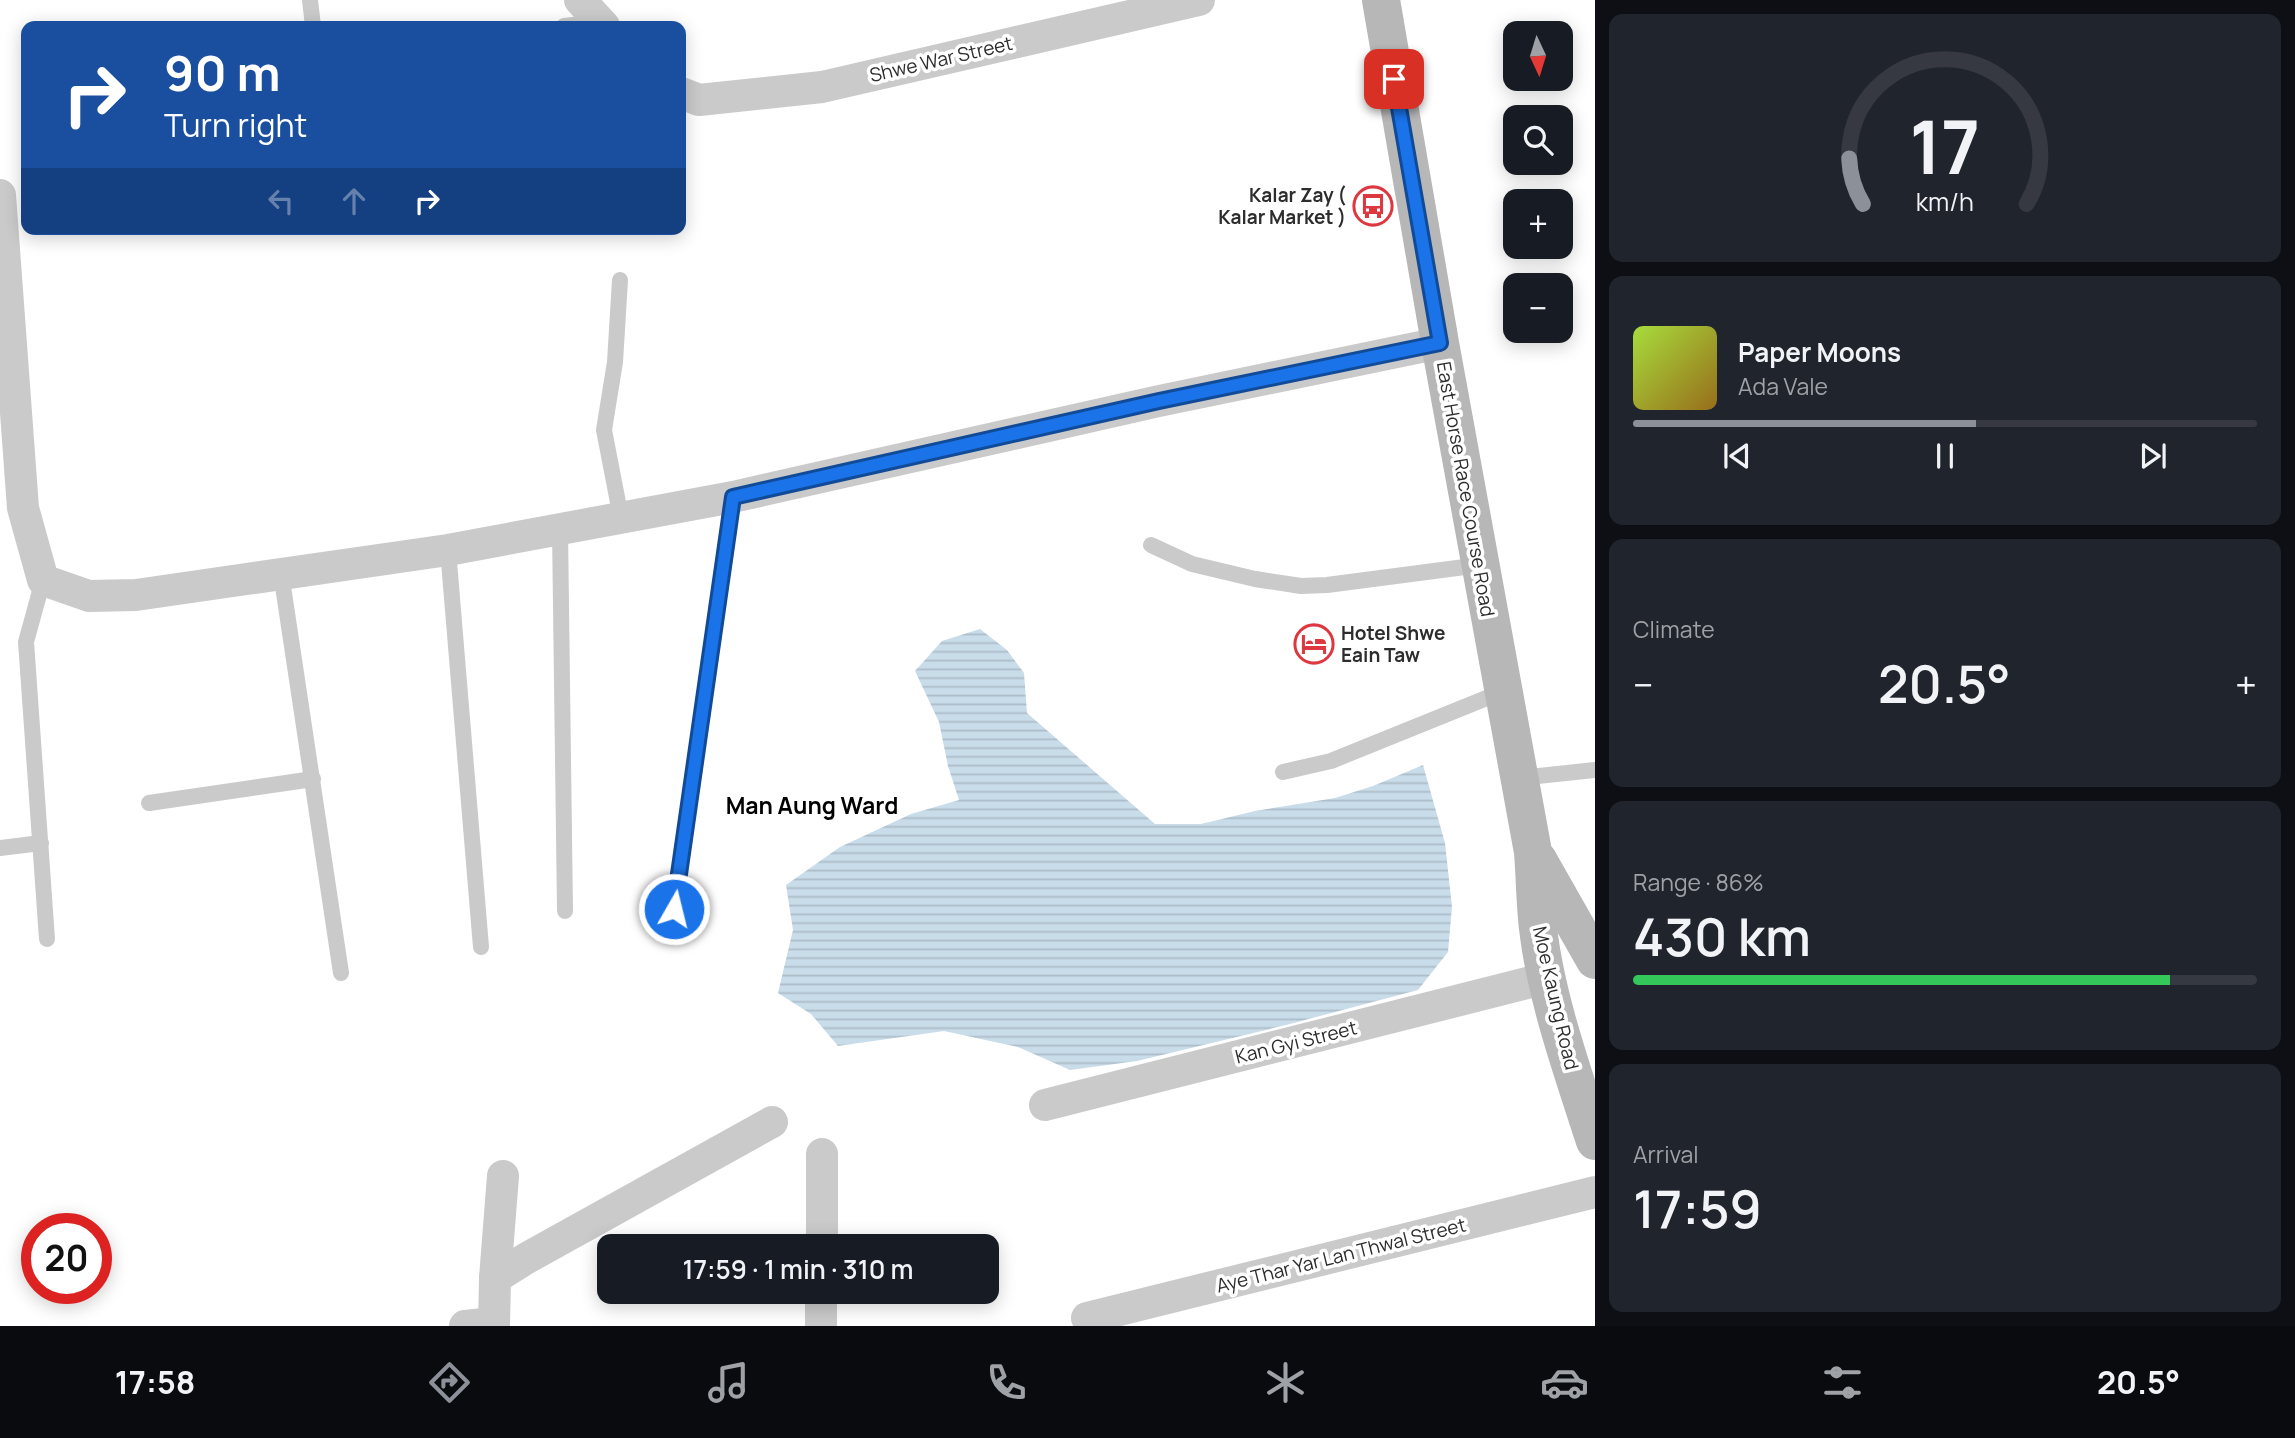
<!DOCTYPE html>
<html lang="en">
<head>
<meta charset="utf-8">
<style>
  :root { --surface:#171b24; --page:#20242c; --text:#f1f3f6; --muted:#9ea1a6; --line:#363941; --accent:#8c9099 }
  body { margin:0; font-family:Manrope,sans-serif; background:var(--page); color:var(--text); height:100vh; display:flex; flex-direction:column; font-size:26px; white-space:nowrap }
  * { box-sizing:border-box; margin:0 }
  p { font-size:23px; color:var(--muted) }
  .icon { flex:none; width:38px; height:38px; fill:none; stroke:currentColor; stroke-width:2; stroke-linecap:round; stroke-linejoin:round }
  .map { position:relative; flex:1; overflow:hidden }
  .details { display:flex; flex-direction:column; gap:14px; padding:14px; background:#0d0f14; width:700px }
  .details>* { flex:none }
  .top-card { position:absolute; left:21px; top:21px; width:665px; height:214px; border-radius:14px; box-shadow:0 4px 18px #0003; background:#1a4fa0; color:#fff; overflow:hidden }
  .needle { width:46px; rotate:176deg }
  .buttons { position:absolute; left:1503px; top:21px; display:grid; gap:14px }
  .buttons a { display:grid; place-items:center; width:70px; height:70px; border-radius:14px; background:var(--surface); box-shadow:0 4px 18px #0003; font-size:35px }
  .speed { position:absolute; left:21px; top:1213px; display:flex; gap:14px; font-size:35px; font-weight:700; text-align:center }
  .speed>* { display:grid; place-content:center; width:91px; height:91px; border-radius:50%; background:var(--surface); box-shadow:0 4px 18px #0003; line-height:1 }
  .speed .limit { border:10px solid #d22; background:#fff; color:#111 }
  .pin { position:absolute; display:grid; place-items:center; width:60px; height:60px; color:#fff; margin:-30px; border-radius:14px; box-shadow:0 4px 10px #0006 }
  .me { position:absolute; width:77px; margin:-38px; rotate:8deg; stroke-linejoin:round; filter:drop-shadow(0 0 5px #0008) }
  .turn { display:flex; align-items:center; gap:24px; height:147px; padding:0 28px; font-size:32px }
  .turn .icon { width:91px; height:91px; stroke-width:2.5 }
  .turn b { display:block; font-size:49px; line-height:60px }
  .lanes { display:flex; align-items:center; height:66px; padding:0 28px; background:#0003; justify-content:center; gap:35px; direction:ltr }
  .lanes .off { opacity:.35 }
  .big { font-size:52px; font-weight:600; line-height:1.1 }
  .details .card { flex:1; display:flex; flex-direction:column; justify-content:center; gap:10px; min-width:0; padding:0 24px; border-radius:14px; background:var(--page) }
  .details .dial { align-items:center; gap:0 }
  .dial svg { height:182px; overflow:visible; fill:none; stroke:var(--line); stroke-width:7; stroke-linecap:round; text-anchor:middle }
  .dial text { fill:var(--text); stroke:none }
  .song { display:flex; align-items:center; gap:21px }
  .cover { width:84px; height:84px; border-radius:10px; background:linear-gradient(135deg,hsl(80 70% 55%),hsl(40 70% 35%)) }
  .played { height:7px; border-radius:4px; background:linear-gradient(90deg,var(--accent) 55%,var(--line) 55%) }
  .keys { display:flex; justify-content:space-around; direction:ltr }
  .heat { display:flex; justify-content:space-between; align-items:center; font-size:38px; direction:ltr }
  .charge { height:10px; border-radius:5px; background:linear-gradient(90deg,#34c759 86%,var(--line) 0) }
  .trip { position:absolute; left:597px; top:1234px; width:402px; height:70px; border-radius:14px; background:var(--surface); box-shadow:0 4px 18px #0003; font-weight:600; line-height:70px; text-align:center }
  .tabs { display:flex; height:112px; justify-content:space-around; align-items:center; background:#090b0e; color:var(--muted) }
  .tabs .icon { width:49px; height:49px }
  .tabs .active { color:var(--accent) }
  .tabs b { font-size:32px; color:var(--text) }
  main { display:flex; flex:1; min-height:0 }
  .map>svg:first-child { display:block }
  .water { fill:url(#water-rules) }
  .lines { fill:none; stroke-linecap:round; stroke-linejoin:round }
  .lane { stroke:#cacaca; stroke-width:16 }
  .street { stroke:#cacaca; stroke-width:32 }
  .secondary { stroke:#b7b7b7; stroke-width:38 }
  .route-casing { stroke:#114b97; stroke-width:18 }
  .route { stroke:#1a73e8; stroke-width:12 }
  .labels { text-anchor:middle; stroke-width:7; stroke-linejoin:round; paint-order:stroke }
  .street-label { font-size:19px; fill:#2d2d2d; stroke:#fff }
  .poi-label { font-size:19px; font-weight:bold; fill:#2d2d2d; stroke:#fff; text-anchor:end }
  .quarter-label { font-size:23px; font-weight:bold; fill:#000; stroke:#fff }
</style>
</head>
<body>
<main>
<div class="map">
<svg width="1595" height="1326" viewBox="0 0 1595 1326">
  <defs>
    <pattern id="water-rules" width="6" height="5" patternUnits="userSpaceOnUse" patternTransform="scale(1.75)"><rect width="6" height="5" fill="#c8dce9"/><path d="M0 2.5h6" fill="none" stroke="#acbdc8"/></pattern>
  </defs>
  <rect width="100%" height="100%" fill="#fff"/>
  <polygon class="water" points="980,629 1007,650 1024,673 1027,713 1155,824 1201,824 1255,811 1335,798 1373,786 1423,765 1445,843 1452,907 1448,952 1418,990 1286,1025 1137,1061 1070,1070 1018,1047 944,1031 838,1046 811,1014 778,993 793,930 786,885 840,847 911,814 959,800 948,766 939,722 915,671 942,641"/>
  <g class="lines">
    <g class="lane">
      <polyline points="310,0 313,26"/>
      <polyline points="564,26 600,22"/>
      <polyline points="620,280 615,362 604,430 621,518"/>
      <polyline points="560,529 565,911"/>
      <polyline points="1151,545 1192,564 1255,579 1301,586 1327,585 1480,565"/>
      <polyline points="448,550 481,947"/>
      <polyline points="281,573 341,973"/>
      <polyline points="43,580 26,642 47,939"/>
      <polyline points="1283,772 1331,761 1504,691"/>
      <polyline points="1520,778 1595,770"/>
      <polyline points="149,803 313,779"/>
      <polyline points="0,848 41,843"/>
      <polyline points="674,910 733,497"/>
    </g>
    <g class="street">
      <polyline points="580,0 604,26"/>
      <polyline points="681,93 699,100 822,87 1199,0"/>
      <polyline points="0,195 23,508 43,580 89,596 136,595 448,550 733,497 1159,401 1440,343"/>
      <polyline points="1045,1105 1547,978"/>
      <polyline points="822,1246 822,1154"/>
      <polyline points="495,1278 527,1258 772,1122"/>
      <polyline points="1087,1318 1595,1192"/>
      <polyline points="465,1326 494,1323"/>
      <polyline points="494,1326 495,1278 503,1176"/>
      <polyline points="821,1326 821,1292"/>
    </g>
    <g class="secondary">
      <path d="M1381 0 1440 343 1533 852C1535 877 1535 903 1538 928 1546 998 1573 1073 1595 1141"/>
      <polyline points="1538,860 1595,960"/>
    </g>
  </g>
  <g class="lines">
    <g class="route-casing">
      <polyline id="route" points="674,909 733,497 1159,401 1440,343 1394,79"/>
    </g>
    <use href="#route" class="route"/>
  </g>
  <defs>
    <g id="bus-ring" transform="scale(2.0125)"><circle r="9.5" fill="#fff" stroke="#dd373f" stroke-width="1.5"/><path d="M-5-6H5V4H4V6H2V4H-2V6H-4V4H-5ZM-3.5-4V0h7V-4ZM-3.5 1.2v1.5H-2V1.2ZM2 1.2v1.5H3.5V1.2Z" fill="#dd373f"/></g>
    <g id="hotel-ring" transform="scale(2.0125)"><circle r="9.5" fill="#fff" stroke="#dd373f" stroke-width="1.5"/><path d="M-6-4.5h1.5V1H6V5H4.5V3h-9V5H-6ZM-4 0a1.8 1.8 0 1 1 3.6 0ZM.5 0V-2.5h3Q6-2.5 6 0Z" fill="#dd373f"/></g>
  </defs>
  <g fill-rule="evenodd">
    <use href="#bus-ring" x="1373" y="206"/>
    <use href="#hotel-ring" x="1314" y="644"/>
  </g>
  <g class="labels">
    <g class="street-label">
      <text transform="translate(941 59) rotate(-13)" y="7">Shwe War Street</text>
      <text transform="translate(1466 489) rotate(80)" y="7">East Horse Race Course Road</text>
      <text transform="translate(1556 998) rotate(77)" y="7">Moe Kaung Road</text>
      <text transform="translate(1296 1042) rotate(-14)" y="7">Kan Gyi Street</text>
      <text transform="translate(1341 1255) rotate(-14)" y="7">Aye Thar Yar Lan Thwal Street</text>
    </g>
    <g class="poi-label">
      <text x="1346" y="202">Kalar Zay (<tspan x="1346" dy="22">Kalar Market )</tspan></text>
      <text x="1341" y="640" text-anchor="start">Hotel Shwe<tspan x="1341" dy="22">Eain Taw</tspan></text>
    </g>
    <g class="quarter-label">
      <text x="812" y="814">Man Aung Ward</text>
    </g>
  </g>
</svg>
<div class="buttons">
<a><svg class="needle" viewBox="-14 -14 28 28"><path d="M0-13l5 13h-10z" fill="#e53935"/><path d="M0 13l5-13h-10z" fill="#9ea1a6"/></svg></a>
<a><svg class="icon" aria-label="search" viewBox="0 0 24 24"><circle cx="10" cy="10" r="6"/><path d="M15 15l6 6"/></svg></a>
<a>+</a>
<a>−</a>
</div>
<div class="speed"><div class="limit">20</div></div>
<div class="pin" style="left:1394px;top:79px;background:#d93025"><svg class="icon" aria-label="arrive" viewBox="0 0 24 24"><path d="M6 21V4h12l-3 4 3 4H6"/></svg></div>
<svg class="me" style="left:674px;top:909px" viewBox="-20 -20 40 40"><circle r="17" fill="#1a73e8" stroke="#fff" stroke-width="3"/><path d="M0-11L8 9 0 5-8 9z" fill="#fff"/></svg>
<div class="trip">17:59 · 1 min · 310 m</div>
<div class="top-card">
<div class="turn"><svg class="icon" aria-label="right" viewBox="0 0 24 24"><path d="M7 20v-9h11M14 6l5 5-5 5"/></svg><div><b>90 m</b>Turn right</div></div>
<div class="lanes"><svg class="icon off" aria-label="left" viewBox="0 0 24 24"><path d="M17 20v-9H6M10 6l-5 5 5 5"/></svg><svg class="icon off" aria-label="ahead" viewBox="0 0 24 24"><path d="M12 20V5M6 11l6-6 6 6"/></svg><svg class="icon" aria-label="right" viewBox="0 0 24 24"><path d="M7 20v-9h11M14 6l5 5-5 5"/></svg></div>
</div>
</div>
<section class="details">
<div class="card dial"><svg viewBox="0 0 100 80">
<path d="M14 69A42 42 0 1 1 86 69"/>
<path d="M14 69A42 42 0 0 1 8 49" stroke="#8c9099"/>
<text x="50" y="56" font-size="32" font-weight="700">17</text>
<text x="50" y="72" font-size="11">km/h</text>
</svg></div>
<div class="card">
<div class="song"><i class="cover"></i><div><b>Paper Moons</b><p>Ada Vale</p></div></div>
<div class="played"></div>
<div class="keys"><svg class="icon" aria-label="previous" viewBox="0 0 24 24"><path d="M18 5L8 12l10 7zM5 5v14"/></svg><svg class="icon" aria-label="pause" viewBox="0 0 24 24"><path d="M8 5v14M16 5v14"/></svg><svg class="icon" aria-label="next" viewBox="0 0 24 24"><path d="M6 5l10 7-10 7zM19 5v14"/></svg></div>
</div>
<div class="card"><p>Climate</p>
<div class="heat"><a>−</a><b class="big">20.5°</b><a>+</a></div>
</div>
<div class="card"><p>Range · 86%</p><b class="big">430 km</b><div class="charge"></div></div>
<div class="card"><p>Arrival</p><b class="big">17:59</b></div>
</section>
</main>
<nav class="tabs">
<b>17:58</b>
<svg class="icon active" aria-label="directions" viewBox="0 0 24 24"><path d="M12 3l9 9-9 9-9-9zM9 14v-3h6M13 9l2 2-2 2"/></svg>
<svg class="icon" aria-label="music" viewBox="0 0 24 24"><path d="M9 18V5l10-2v13"/><circle cx="6" cy="18" r="3"/><circle cx="16" cy="16" r="3"/></svg>
<svg class="icon" aria-label="phone" viewBox="0 0 24 24"><path d="M5 4h4l2 5-3 2q2 4 5 5l2-3 5 2v4C11 20 4 13 5 4z"/></svg>
<svg class="icon" aria-label="climate" viewBox="0 0 24 24"><path d="M12 3v18M4 7l16 10M4 17L20 7"/></svg>
<svg class="icon" aria-label="car" viewBox="0 0 24 24"><path d="M5 17H2v-5l4-1 3-4h7l3 4 3 1v5h-3M9 17h6M6 11h13"/><circle cx="7" cy="17" r="2"/><circle cx="17" cy="17" r="2"/></svg>
<svg class="icon" aria-label="filters" viewBox="0 0 24 24"><path d="M4 7h16M4 17h16"/><circle cx="9" cy="7" r="2"/><circle cx="15" cy="17" r="2"/></svg>
<b>20.5°</b>
</nav>
</body>
</html>
